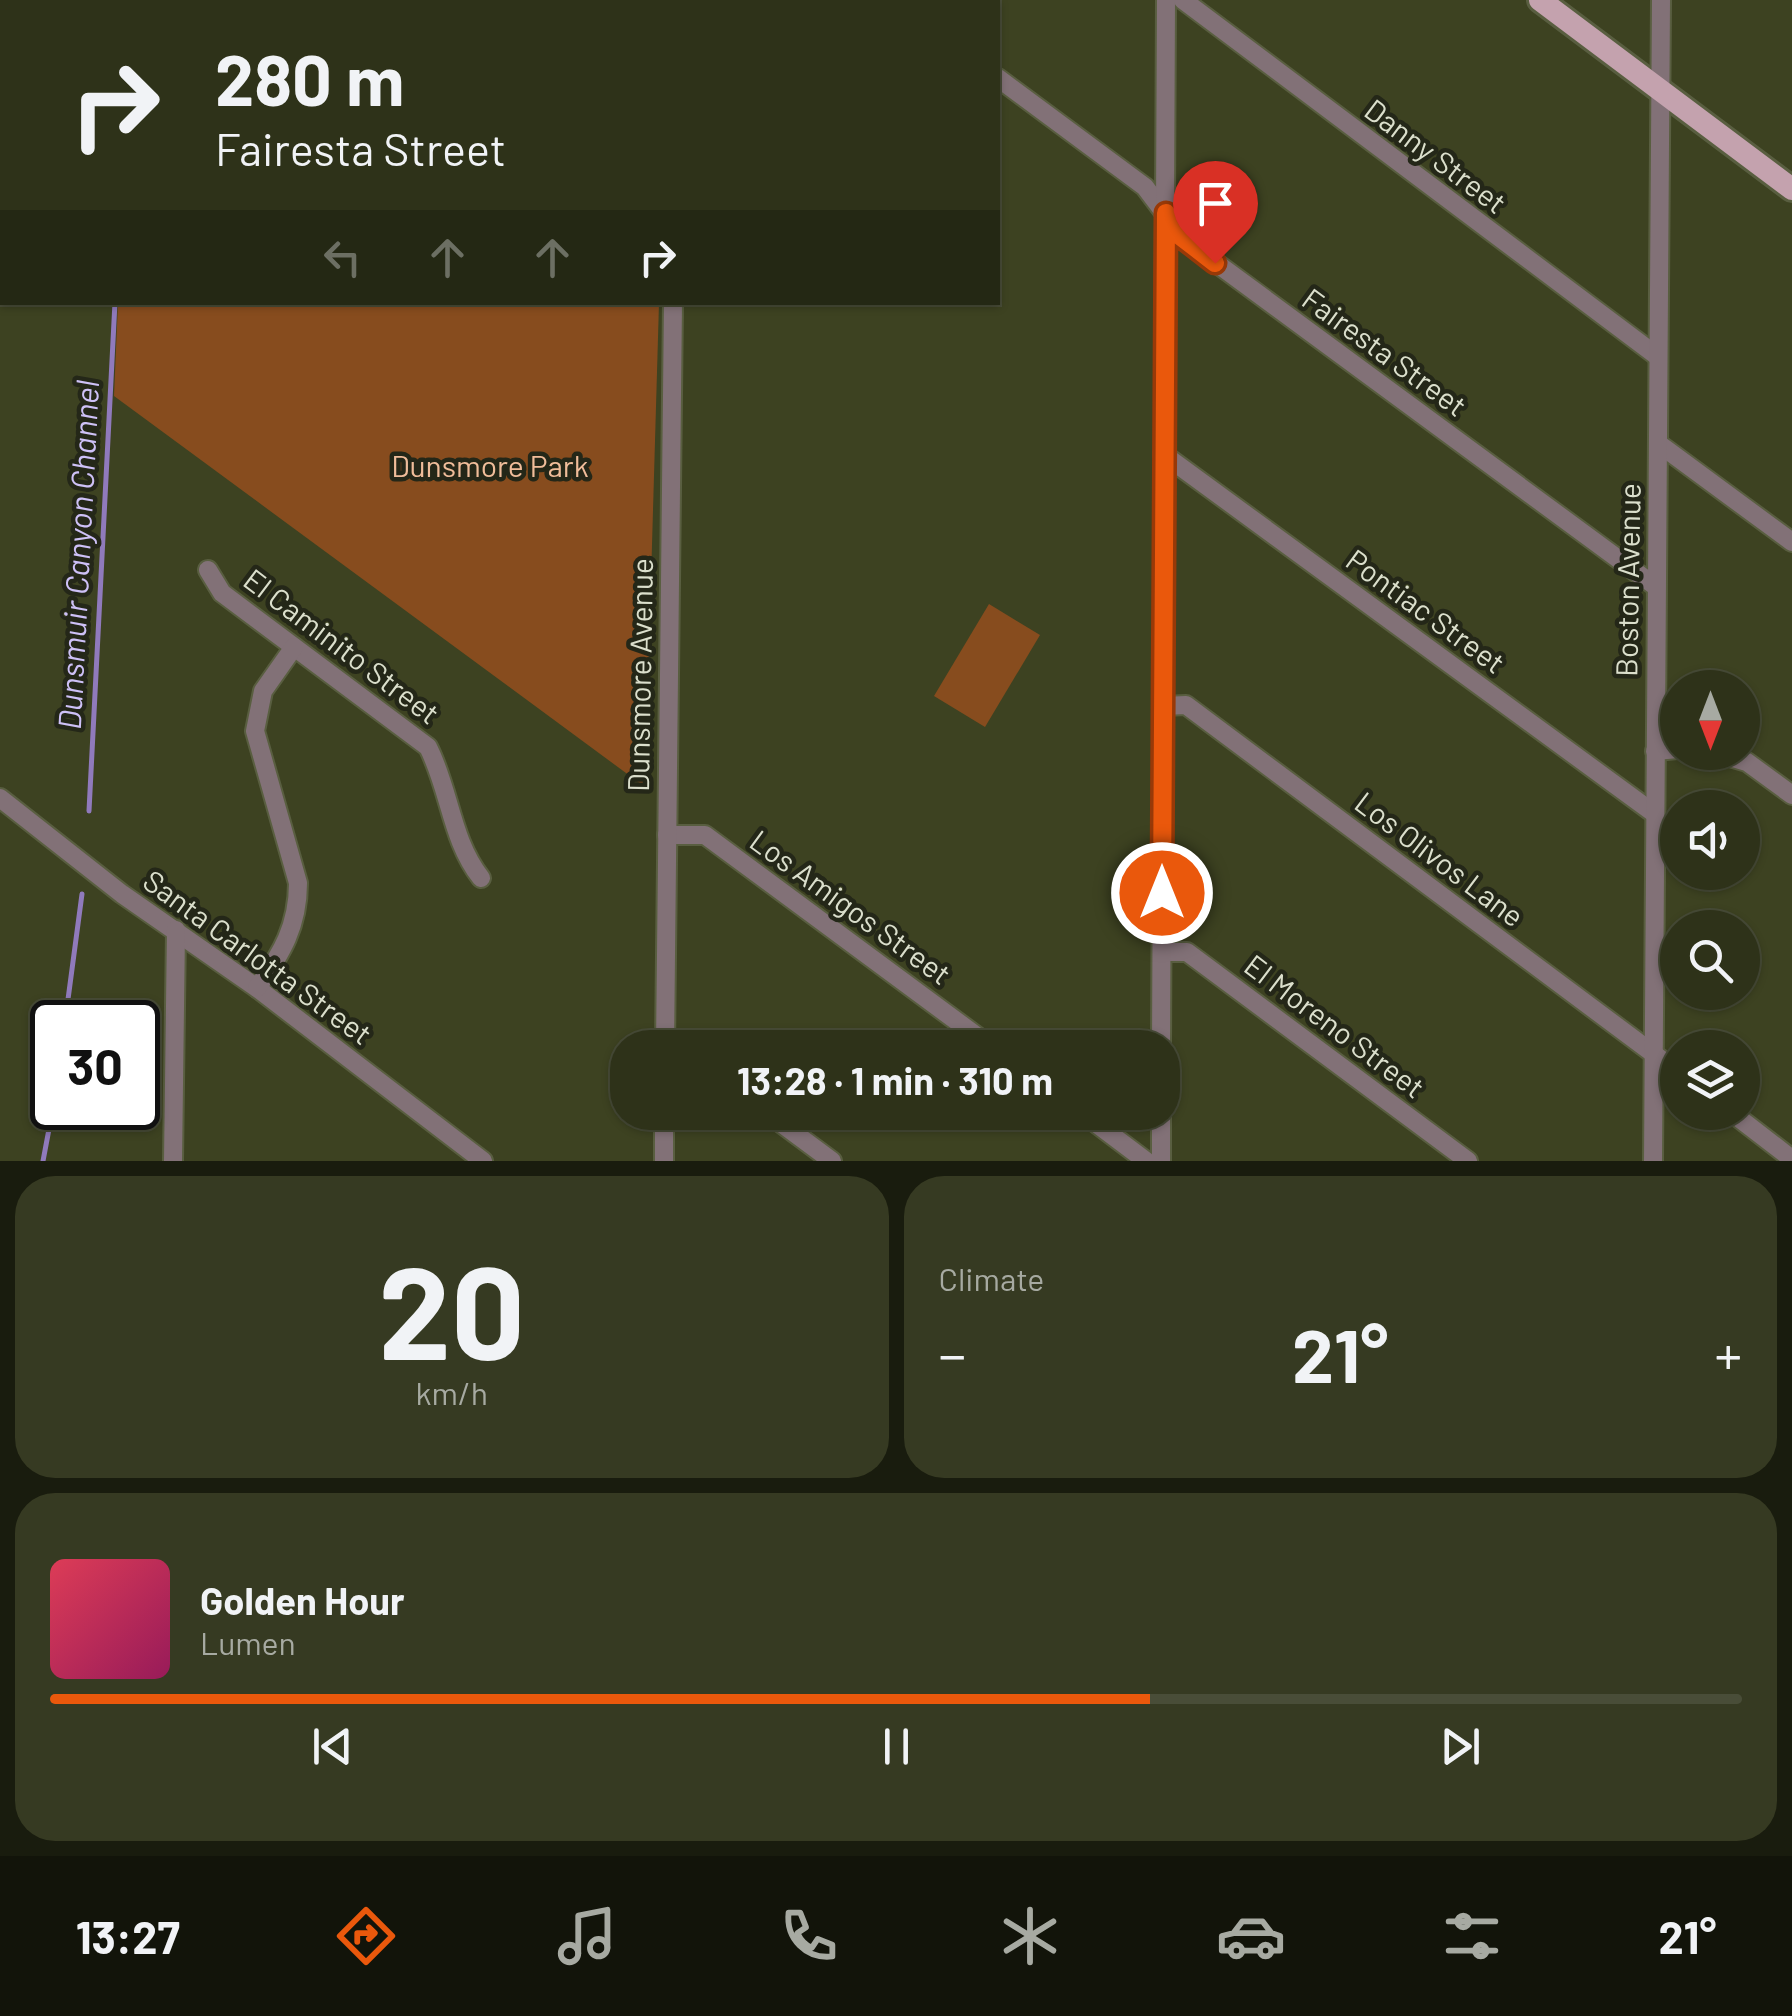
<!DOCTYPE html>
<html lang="en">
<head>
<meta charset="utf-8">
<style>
  :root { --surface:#2e3219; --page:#363a22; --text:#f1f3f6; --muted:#a7aaa2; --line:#494d38; --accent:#ea580c }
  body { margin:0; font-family:Barlow,sans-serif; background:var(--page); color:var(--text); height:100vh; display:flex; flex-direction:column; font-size:38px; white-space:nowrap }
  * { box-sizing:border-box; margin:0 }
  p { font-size:32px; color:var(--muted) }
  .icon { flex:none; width:55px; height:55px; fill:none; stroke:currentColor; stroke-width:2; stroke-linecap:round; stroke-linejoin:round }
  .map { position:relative; height:1161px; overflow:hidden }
  .side { display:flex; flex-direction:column; gap:15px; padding:15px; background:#191c0e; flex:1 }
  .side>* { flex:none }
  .guide { position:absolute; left:0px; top:0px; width:1000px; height:305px; box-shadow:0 2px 8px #0004,0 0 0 2px var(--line); background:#2e3219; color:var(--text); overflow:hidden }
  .needle { width:65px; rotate:180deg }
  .tools { position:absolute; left:1660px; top:670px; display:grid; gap:20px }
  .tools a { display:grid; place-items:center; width:100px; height:100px; border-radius:50%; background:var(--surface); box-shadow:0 2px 8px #0004,0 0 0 2px var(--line); font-size:50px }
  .speed { position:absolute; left:30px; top:1000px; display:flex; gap:20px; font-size:50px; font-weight:700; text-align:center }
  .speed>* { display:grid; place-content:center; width:130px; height:130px; border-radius:50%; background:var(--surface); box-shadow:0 2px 8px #0004,0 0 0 2px var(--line); line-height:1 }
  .speed .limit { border:5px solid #111; border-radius:15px; background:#fff; color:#111 }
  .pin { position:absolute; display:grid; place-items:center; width:85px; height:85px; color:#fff; margin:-102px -42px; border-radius:50% 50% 50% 0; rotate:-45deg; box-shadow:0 0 10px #0007 }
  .pin .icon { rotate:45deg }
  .me { position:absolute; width:110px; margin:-55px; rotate:0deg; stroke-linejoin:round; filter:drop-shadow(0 0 8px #0008) }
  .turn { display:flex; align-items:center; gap:35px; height:210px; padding:0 50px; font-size:45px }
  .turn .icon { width:130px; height:130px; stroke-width:2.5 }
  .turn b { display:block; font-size:70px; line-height:85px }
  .lanes { display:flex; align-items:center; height:95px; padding:0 50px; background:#0003; justify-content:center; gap:50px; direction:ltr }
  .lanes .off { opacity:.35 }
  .big { font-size:75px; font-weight:700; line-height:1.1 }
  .side .card { flex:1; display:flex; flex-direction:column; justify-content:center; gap:15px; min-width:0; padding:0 35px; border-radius:40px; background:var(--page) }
  .side .dial { align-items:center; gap:0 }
  .dial b { font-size:130px; line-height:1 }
  .song { display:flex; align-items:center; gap:30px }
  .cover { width:120px; height:120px; border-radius:15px; background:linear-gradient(135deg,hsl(350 70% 55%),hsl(330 70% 35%)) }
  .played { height:10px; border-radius:5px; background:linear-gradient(90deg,var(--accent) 65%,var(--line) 65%) }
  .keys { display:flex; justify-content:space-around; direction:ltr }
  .heat { display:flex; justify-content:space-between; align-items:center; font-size:55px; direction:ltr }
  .side .tiles { flex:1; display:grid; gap:15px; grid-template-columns:1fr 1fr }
  .card:last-child { grid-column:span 2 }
  .trip { position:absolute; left:610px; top:1030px; width:570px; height:100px; border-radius:40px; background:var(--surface); box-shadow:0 2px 8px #0004,0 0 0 2px var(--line); font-weight:700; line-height:100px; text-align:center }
  .tabs { display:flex; height:160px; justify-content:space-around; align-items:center; background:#12140a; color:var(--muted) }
  .tabs .icon { width:70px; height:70px }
  .tabs .active { color:var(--accent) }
  .tabs b { font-size:45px; color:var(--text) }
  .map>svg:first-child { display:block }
  .green { fill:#874c1e }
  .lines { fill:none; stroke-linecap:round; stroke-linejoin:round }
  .stream { stroke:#907abc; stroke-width:5 }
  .minor-casing { stroke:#595e40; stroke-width:22 }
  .major-casing { stroke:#595e40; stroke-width:28 }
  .minor { stroke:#827177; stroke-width:18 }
  .major { stroke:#c4a2ae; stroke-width:22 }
  .route-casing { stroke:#983908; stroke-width:25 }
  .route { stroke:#ea580c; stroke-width:18 }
  .labels { text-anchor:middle; stroke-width:9; stroke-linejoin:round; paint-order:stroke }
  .street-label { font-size:30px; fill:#dbdfcc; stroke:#242718 }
  .park-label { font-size:30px; fill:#f0bd9a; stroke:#242718 }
  .water-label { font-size:32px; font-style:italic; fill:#cec1f7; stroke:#242718 }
</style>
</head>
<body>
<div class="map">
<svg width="1792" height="1161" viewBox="0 0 1792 1161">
  <rect width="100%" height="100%" fill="#3d4221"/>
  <g class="green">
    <polygon points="118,303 659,303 645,787 114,396"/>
    <polygon points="989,604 1040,635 985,727 934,696"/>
  </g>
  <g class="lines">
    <g class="stream">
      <polyline points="128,2 128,0"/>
      <polyline points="89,811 115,302"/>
      <polyline points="65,1022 82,894"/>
      <polyline points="43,1161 53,1108"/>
    </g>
    <g class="minor-casing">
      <g id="minor">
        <polyline points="677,0 677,2"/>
        <polyline points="892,0 896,2"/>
        <polyline points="1183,0 1657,356"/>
        <polyline points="998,78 1145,187 1185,240 1655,586"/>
        <polyline points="1659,444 1792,542"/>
        <polyline points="1163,454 1655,814"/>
        <path d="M208 570 222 593 428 747C450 790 451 840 481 878"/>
        <polyline points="1164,706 1186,705 1678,1072"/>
        <polyline points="1655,751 1678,749"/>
        <polyline points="1712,752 1747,762 1792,795"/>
        <polyline points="0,798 122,894 257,988 483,1161"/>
        <polyline points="667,835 705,835 993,1048"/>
        <polyline points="1162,952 1187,952 1468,1161"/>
        <path d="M257 988C282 953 298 926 298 883L255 731 263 691 294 647"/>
        <polyline points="665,1048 673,302"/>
        <polyline points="1161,1048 1166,0"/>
        <polyline points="766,1112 832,1161"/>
        <polyline points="1081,1112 1146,1161"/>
        <polyline points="1731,1112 1792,1159"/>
        <polyline points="173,1161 176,930"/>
        <polyline points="664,1161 664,1112"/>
        <polyline points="1161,1161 1161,1112"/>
        <polyline points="1653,1161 1661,0"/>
      </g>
    </g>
    <g class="major-casing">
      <polyline id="major" points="1540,0 1792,189"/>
    </g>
    <use href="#minor" class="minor"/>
    <use href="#major" class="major"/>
  </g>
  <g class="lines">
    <g class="route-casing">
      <polyline id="route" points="1162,893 1166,213 1180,236 1215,263"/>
    </g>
    <use href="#route" class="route"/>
  </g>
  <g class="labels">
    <g class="street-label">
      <text transform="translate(1435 157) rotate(37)" y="10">Danny Street</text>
      <text transform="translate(1384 353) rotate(36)" y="10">Fairesta Street</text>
      <text transform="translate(1629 580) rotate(-89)" y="10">Boston Avenue</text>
      <text transform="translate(1425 612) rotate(36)" y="10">Pontiac Street</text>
      <text transform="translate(341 647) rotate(37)" y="10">El Caminito Street</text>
      <text transform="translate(641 675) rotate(-89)" y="10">Dunsmore Avenue</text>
      <text transform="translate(1439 860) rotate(37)" y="10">Los Olivos Lane</text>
      <text transform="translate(850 908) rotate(36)" y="10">Los Amigos Street</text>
      <text transform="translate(257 958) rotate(36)" y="10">Santa Carlotta Street</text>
      <text transform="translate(1334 1027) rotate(37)" y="10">El Moreno Street</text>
    </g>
    <g class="park-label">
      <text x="490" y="477">Dunsmore Park</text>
    </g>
    <g class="water-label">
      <text transform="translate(79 555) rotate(-87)" y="11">Dunsmuir Canyon Channel</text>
    </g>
  </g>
</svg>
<div class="tools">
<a><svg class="needle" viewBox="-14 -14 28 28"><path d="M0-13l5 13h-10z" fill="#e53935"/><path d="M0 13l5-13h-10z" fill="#a7aaa2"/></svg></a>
<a><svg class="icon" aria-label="sound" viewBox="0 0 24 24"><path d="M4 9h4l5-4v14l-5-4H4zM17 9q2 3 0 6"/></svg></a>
<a><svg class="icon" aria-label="search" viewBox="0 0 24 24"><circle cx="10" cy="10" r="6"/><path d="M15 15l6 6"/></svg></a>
<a><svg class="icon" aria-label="layers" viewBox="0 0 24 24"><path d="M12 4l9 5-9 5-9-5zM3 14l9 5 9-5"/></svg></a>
</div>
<div class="speed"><div class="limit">30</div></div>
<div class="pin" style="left:1215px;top:263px;background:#d93025"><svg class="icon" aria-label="arrive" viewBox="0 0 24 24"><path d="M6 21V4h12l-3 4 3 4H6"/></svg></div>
<svg class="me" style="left:1162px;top:893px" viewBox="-20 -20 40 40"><circle r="17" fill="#ea580c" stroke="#fff" stroke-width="3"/><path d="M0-11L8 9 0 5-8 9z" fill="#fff"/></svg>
<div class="trip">13:28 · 1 min · 310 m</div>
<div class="guide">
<div class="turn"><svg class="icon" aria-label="right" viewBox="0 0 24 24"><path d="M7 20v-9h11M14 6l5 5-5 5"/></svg><div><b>280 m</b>Fairesta Street</div></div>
<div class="lanes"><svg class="icon off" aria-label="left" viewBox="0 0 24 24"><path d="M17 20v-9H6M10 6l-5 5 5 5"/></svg><svg class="icon off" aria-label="ahead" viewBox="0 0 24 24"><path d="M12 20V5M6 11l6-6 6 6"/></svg><svg class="icon off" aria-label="ahead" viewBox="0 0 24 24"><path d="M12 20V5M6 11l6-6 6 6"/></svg><svg class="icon" aria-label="right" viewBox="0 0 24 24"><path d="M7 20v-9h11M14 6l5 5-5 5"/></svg></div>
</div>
</div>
<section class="side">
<div class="tiles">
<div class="card dial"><b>20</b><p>km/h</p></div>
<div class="card"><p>Climate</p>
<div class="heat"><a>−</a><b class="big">21°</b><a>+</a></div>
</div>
<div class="card">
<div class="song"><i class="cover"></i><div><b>Golden Hour</b><p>Lumen</p></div></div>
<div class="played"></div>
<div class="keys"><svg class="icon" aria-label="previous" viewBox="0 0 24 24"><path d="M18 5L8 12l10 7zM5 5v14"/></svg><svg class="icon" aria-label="pause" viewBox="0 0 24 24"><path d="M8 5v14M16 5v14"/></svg><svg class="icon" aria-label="next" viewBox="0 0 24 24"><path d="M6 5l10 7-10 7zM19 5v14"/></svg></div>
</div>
</div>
</section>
<nav class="tabs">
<b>13:27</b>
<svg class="icon active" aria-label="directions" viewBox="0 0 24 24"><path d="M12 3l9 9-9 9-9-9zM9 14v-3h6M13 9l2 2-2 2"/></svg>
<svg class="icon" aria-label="music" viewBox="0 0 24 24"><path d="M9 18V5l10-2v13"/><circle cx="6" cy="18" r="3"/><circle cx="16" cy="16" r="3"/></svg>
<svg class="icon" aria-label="phone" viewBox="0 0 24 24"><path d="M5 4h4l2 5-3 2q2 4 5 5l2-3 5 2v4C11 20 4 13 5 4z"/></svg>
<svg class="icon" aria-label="climate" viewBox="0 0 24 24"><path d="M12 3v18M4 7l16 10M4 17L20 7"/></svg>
<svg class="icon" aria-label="car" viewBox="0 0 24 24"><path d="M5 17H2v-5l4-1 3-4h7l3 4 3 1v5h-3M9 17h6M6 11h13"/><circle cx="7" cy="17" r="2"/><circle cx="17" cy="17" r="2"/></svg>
<svg class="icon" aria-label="filters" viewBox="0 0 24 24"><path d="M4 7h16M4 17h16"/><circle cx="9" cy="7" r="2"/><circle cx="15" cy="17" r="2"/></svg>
<b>21°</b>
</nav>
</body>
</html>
